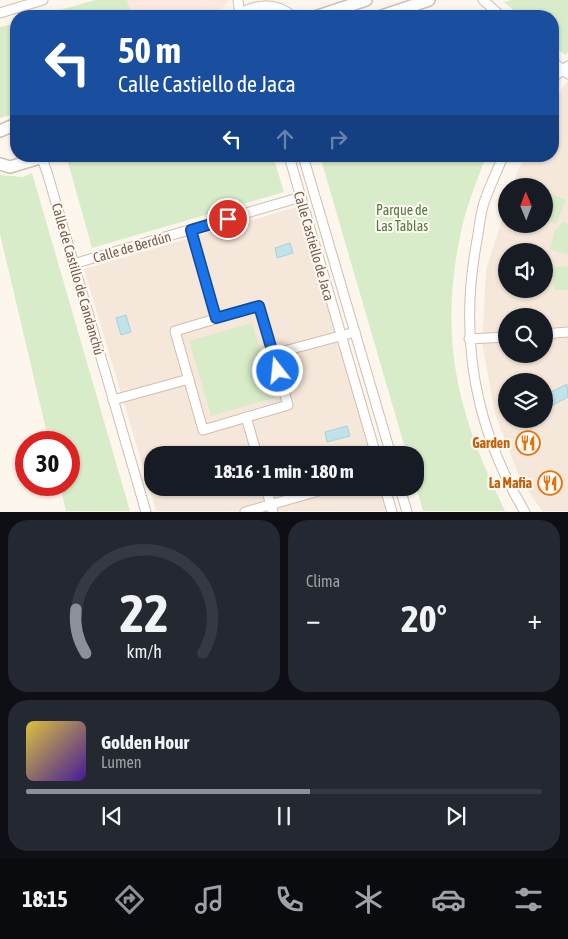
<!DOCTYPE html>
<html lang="es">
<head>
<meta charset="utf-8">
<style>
  :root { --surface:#171b24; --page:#242831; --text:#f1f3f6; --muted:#9ea1a6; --line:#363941; --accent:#8c9099 }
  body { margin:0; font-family:"Asap Condensed",sans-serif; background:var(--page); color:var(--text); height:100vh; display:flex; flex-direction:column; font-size:19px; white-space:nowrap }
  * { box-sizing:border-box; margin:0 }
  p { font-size:16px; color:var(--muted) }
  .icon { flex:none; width:28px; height:28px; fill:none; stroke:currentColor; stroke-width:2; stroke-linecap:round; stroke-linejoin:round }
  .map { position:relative; height:512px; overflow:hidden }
  .panel { display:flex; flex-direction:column; gap:8px; padding:8px; background:#0d0f14; flex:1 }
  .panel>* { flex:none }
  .top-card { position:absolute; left:10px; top:10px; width:549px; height:152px; border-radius:20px; box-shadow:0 1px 4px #0004; background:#1a4fa0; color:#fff; overflow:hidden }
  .needle { width:32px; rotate:359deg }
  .buttons { position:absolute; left:498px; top:178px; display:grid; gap:10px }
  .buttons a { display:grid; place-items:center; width:55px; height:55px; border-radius:50%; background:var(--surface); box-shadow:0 1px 4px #0004; font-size:25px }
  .speed { position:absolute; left:15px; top:431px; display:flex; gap:10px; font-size:25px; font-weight:700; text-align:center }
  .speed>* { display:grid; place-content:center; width:65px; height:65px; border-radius:50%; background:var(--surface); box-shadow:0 1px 4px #0004; line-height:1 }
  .speed .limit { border:8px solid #d22; background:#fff; color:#111 }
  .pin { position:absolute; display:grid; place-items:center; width:42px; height:42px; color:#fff; margin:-21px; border:2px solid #fff; border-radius:50%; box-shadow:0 1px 5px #0007 }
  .me { position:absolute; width:55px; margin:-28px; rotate:344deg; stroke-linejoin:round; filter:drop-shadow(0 0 4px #0008) }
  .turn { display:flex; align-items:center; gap:18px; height:105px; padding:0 25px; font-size:22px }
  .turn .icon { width:65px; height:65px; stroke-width:2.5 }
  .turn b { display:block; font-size:35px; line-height:42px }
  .lanes { display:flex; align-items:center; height:48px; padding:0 25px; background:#0003; justify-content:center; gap:25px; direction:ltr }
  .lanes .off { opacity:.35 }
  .big { font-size:38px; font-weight:700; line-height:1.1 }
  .panel .tile { flex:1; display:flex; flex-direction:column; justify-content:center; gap:8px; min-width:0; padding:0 18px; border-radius:20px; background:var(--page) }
  .panel .dial { align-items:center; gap:0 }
  .dial svg { height:130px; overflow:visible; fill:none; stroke:var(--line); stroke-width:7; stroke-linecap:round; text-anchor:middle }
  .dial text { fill:var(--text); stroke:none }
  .song { display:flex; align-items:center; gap:15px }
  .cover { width:60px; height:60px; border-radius:8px; background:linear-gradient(135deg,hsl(50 70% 55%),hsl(260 70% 35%)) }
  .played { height:5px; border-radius:2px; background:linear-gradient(90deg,var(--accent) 55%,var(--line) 55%) }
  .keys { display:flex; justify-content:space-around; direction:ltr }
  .heat { display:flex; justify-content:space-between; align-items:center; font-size:28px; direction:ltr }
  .panel .tiles { flex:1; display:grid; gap:8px; grid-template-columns:1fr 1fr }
  .tile:last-child { grid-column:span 2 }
  .trip { position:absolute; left:144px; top:446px; width:280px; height:50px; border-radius:20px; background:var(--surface); box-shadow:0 1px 4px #0004; font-weight:700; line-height:50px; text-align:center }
  .tab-bar { display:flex; height:80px; justify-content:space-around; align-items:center; background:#090b0e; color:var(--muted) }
  .tab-bar .icon { width:35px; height:35px }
  .tab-bar .on { color:var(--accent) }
  .tab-bar b { font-size:22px; color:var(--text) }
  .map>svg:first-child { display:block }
  .residential { fill:#f5e8da; fill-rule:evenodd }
  .commercial { fill:#fde8e0 }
  .green { fill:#d8ecc9 }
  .water { fill:#bfe3e8; stroke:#a5d3da }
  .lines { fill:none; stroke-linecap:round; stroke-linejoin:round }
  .minor-casing { stroke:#d1beb0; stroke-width:11 }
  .tertiary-casing { stroke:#d1beb0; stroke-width:14 }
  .minor { stroke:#fff; stroke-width:9 }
  .tertiary { stroke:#fff; stroke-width:11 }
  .route-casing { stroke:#114b97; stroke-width:12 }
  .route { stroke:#1a73e8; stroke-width:9 }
  .labels { text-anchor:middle; stroke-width:4; stroke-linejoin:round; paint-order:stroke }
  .park-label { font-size:14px; fill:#537a41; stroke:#fffaf3 }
  .street-label { font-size:14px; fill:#7a5c4d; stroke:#fffaf3 }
  .food-label { font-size:14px; font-weight:bold; fill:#c56008; stroke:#fffaf3; text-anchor:end }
</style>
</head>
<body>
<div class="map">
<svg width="568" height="512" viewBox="0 0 568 512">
  <rect width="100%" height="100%" fill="#fdf6ec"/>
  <g class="residential">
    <path d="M568 81V511H542L520 479 495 414 482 343 486 270 506 206V224H544V186H513L517 172 526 156H552L553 106 564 85ZM506 251H544V289H506ZM506 316H544V354H506ZM506 381H544V419H506Z"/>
    <polygon points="300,206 371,455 152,455 152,488 380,488 387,511 156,511 84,269"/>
  </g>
  <polygon class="commercial" points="127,0 228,0 228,2 214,16 132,16"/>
  <g class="green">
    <polygon points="95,0 127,0 132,16 39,16"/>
    <polygon points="512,0 568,0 568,52 565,55 553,45 552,16 520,16 504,2"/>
    <polygon points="16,23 16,113 0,118 0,27"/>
    <polygon points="88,156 273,156 284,192 92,248 68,162"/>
    <path d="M320 156H486C477 181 466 206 461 232 451 277 448 326 456 372 464 421 484 467 505 511H423L415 483V455H407Z"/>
    <polygon points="32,173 130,511 66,511 60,485 69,485 69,442 49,442 0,234 0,175 23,177"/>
    <polygon points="554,195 566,200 556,224 544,219"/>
    <polygon points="563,222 568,224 568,254 550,250 555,229 558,229"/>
    <polygon points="568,266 568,290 554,290 553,267"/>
    <polygon points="252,323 274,398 211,416 189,341"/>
  </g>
  <g class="water">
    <polygon points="290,243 293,253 277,258 275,248"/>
    <polygon points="126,315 131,332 121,335 116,318"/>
    <polygon points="567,384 568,397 553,405 547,394"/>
    <polygon points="347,426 350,436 327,442 325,432"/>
  </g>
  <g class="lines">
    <g class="minor-casing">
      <g id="minor">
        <polyline points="238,0 240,14"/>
        <polyline points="483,0 501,16"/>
        <polyline points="0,13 43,0"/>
        <path d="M238 16C254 3 276 2 292 16"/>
        <polyline points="552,61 568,74"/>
        <polyline points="552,78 568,66"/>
        <polyline points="41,156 47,172 146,512"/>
        <polyline points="289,156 376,455"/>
        <polyline points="303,156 391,455"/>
        <path d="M503 156C497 172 488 189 483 206 480 217 479 229 477 240 459 336 474 428 525 512"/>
        <polyline points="191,230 216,318"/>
        <polyline points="73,264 301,197"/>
        <polygon points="259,306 288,405 203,430 175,331"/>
        <polyline points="544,334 568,332"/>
        <polyline points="469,339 506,337"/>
        <polyline points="273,354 355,332"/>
        <polyline points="113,400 189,379"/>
        <polyline points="246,417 257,455"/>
        <polyline points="266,488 273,512"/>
        <polyline points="385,488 392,512"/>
        <polyline points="400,488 407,512"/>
        <polyline points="245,512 329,488"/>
      </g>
    </g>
    <g class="tertiary-casing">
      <g id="tertiary">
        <polyline points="318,16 366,0"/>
        <polyline points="382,16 429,0"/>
        <polyline points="0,131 16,124"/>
        <polyline points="0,164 10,167 46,156"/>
      </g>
    </g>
    <use href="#minor" class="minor"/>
    <use href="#tertiary" class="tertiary"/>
  </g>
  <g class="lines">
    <g class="route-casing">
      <polyline id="route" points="228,219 191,230 216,318 259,306 278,371"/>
    </g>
    <use href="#route" class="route"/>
  </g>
  <defs>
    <g id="restaurant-ring" transform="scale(1.25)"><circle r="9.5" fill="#fffaf3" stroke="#e8710a" stroke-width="1.5"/><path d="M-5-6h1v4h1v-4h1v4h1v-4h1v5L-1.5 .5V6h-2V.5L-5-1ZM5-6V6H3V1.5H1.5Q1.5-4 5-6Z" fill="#e8710a"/></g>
  </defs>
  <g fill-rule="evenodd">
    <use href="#restaurant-ring" x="528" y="443"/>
    <use href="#restaurant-ring" x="550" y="483"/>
  </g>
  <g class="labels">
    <g class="park-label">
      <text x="402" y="215">Parque de<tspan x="402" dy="16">Las Tablas</tspan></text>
    </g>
    <g class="street-label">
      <text transform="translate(314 246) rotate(74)" y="5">Calle Castiello de Jaca</text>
      <text transform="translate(132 247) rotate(-16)" y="5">Calle de Berdún</text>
      <text transform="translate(78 279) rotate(74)" y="5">Calle de Castillo de Candanchú</text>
    </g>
    <g class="food-label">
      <text x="510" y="448">Garden</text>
      <text x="532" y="488">La Mafia</text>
    </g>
  </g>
</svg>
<div class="buttons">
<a><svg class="needle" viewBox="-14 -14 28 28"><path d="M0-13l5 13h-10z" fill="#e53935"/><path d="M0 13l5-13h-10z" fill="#9ea1a6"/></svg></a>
<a><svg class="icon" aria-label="sound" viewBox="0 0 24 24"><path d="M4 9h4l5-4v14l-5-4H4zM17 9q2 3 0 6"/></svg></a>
<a><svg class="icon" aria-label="search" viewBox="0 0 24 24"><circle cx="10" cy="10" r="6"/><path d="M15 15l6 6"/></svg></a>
<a><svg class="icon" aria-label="layers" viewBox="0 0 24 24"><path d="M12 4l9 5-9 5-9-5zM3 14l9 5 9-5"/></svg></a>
</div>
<div class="speed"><div class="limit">30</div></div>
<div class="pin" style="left:228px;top:219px;background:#d93025"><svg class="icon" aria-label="arrive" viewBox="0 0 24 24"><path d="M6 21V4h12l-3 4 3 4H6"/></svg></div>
<svg class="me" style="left:278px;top:371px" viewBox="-20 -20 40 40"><circle r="17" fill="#1a73e8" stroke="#fff" stroke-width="3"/><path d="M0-11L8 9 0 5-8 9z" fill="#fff"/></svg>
<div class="trip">18:16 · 1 min · 180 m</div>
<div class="top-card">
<div class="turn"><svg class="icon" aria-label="left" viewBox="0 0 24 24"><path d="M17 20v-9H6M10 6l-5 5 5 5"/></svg><div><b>50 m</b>Calle Castiello de Jaca</div></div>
<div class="lanes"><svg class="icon" aria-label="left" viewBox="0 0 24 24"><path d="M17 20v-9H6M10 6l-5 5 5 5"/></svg><svg class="icon off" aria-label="ahead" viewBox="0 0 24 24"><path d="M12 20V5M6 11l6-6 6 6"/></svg><svg class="icon off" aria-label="right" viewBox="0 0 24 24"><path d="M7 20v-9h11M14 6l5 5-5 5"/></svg></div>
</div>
</div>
<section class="panel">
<div class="tiles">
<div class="tile dial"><svg viewBox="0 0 100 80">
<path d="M14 69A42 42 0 1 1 86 69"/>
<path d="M14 69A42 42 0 0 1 8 42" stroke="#8c9099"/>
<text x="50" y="56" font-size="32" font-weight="700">22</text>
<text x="50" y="72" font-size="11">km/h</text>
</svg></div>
<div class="tile"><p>Clima</p>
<div class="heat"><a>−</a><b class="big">20°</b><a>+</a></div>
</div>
<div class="tile">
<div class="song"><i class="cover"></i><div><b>Golden Hour</b><p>Lumen</p></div></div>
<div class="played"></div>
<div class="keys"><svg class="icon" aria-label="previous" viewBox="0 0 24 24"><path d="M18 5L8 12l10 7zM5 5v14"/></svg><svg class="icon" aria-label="pause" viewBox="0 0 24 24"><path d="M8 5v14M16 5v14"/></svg><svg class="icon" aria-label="next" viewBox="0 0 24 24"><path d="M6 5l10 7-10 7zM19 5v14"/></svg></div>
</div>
</div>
</section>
<nav class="tab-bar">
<b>18:15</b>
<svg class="icon on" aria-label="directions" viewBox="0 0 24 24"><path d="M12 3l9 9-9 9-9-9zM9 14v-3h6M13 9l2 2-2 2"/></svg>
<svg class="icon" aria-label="music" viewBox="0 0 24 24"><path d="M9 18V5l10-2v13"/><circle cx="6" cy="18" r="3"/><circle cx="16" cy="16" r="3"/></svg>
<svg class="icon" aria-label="phone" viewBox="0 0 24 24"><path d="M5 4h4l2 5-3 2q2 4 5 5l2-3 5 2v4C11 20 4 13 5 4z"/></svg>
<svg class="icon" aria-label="climate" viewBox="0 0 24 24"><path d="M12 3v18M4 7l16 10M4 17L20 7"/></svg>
<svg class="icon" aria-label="car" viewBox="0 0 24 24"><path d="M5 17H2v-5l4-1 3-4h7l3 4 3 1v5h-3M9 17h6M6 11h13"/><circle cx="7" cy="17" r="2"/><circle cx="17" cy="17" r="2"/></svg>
<svg class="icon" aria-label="filters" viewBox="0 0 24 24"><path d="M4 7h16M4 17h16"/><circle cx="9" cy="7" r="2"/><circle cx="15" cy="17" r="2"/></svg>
</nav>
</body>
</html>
